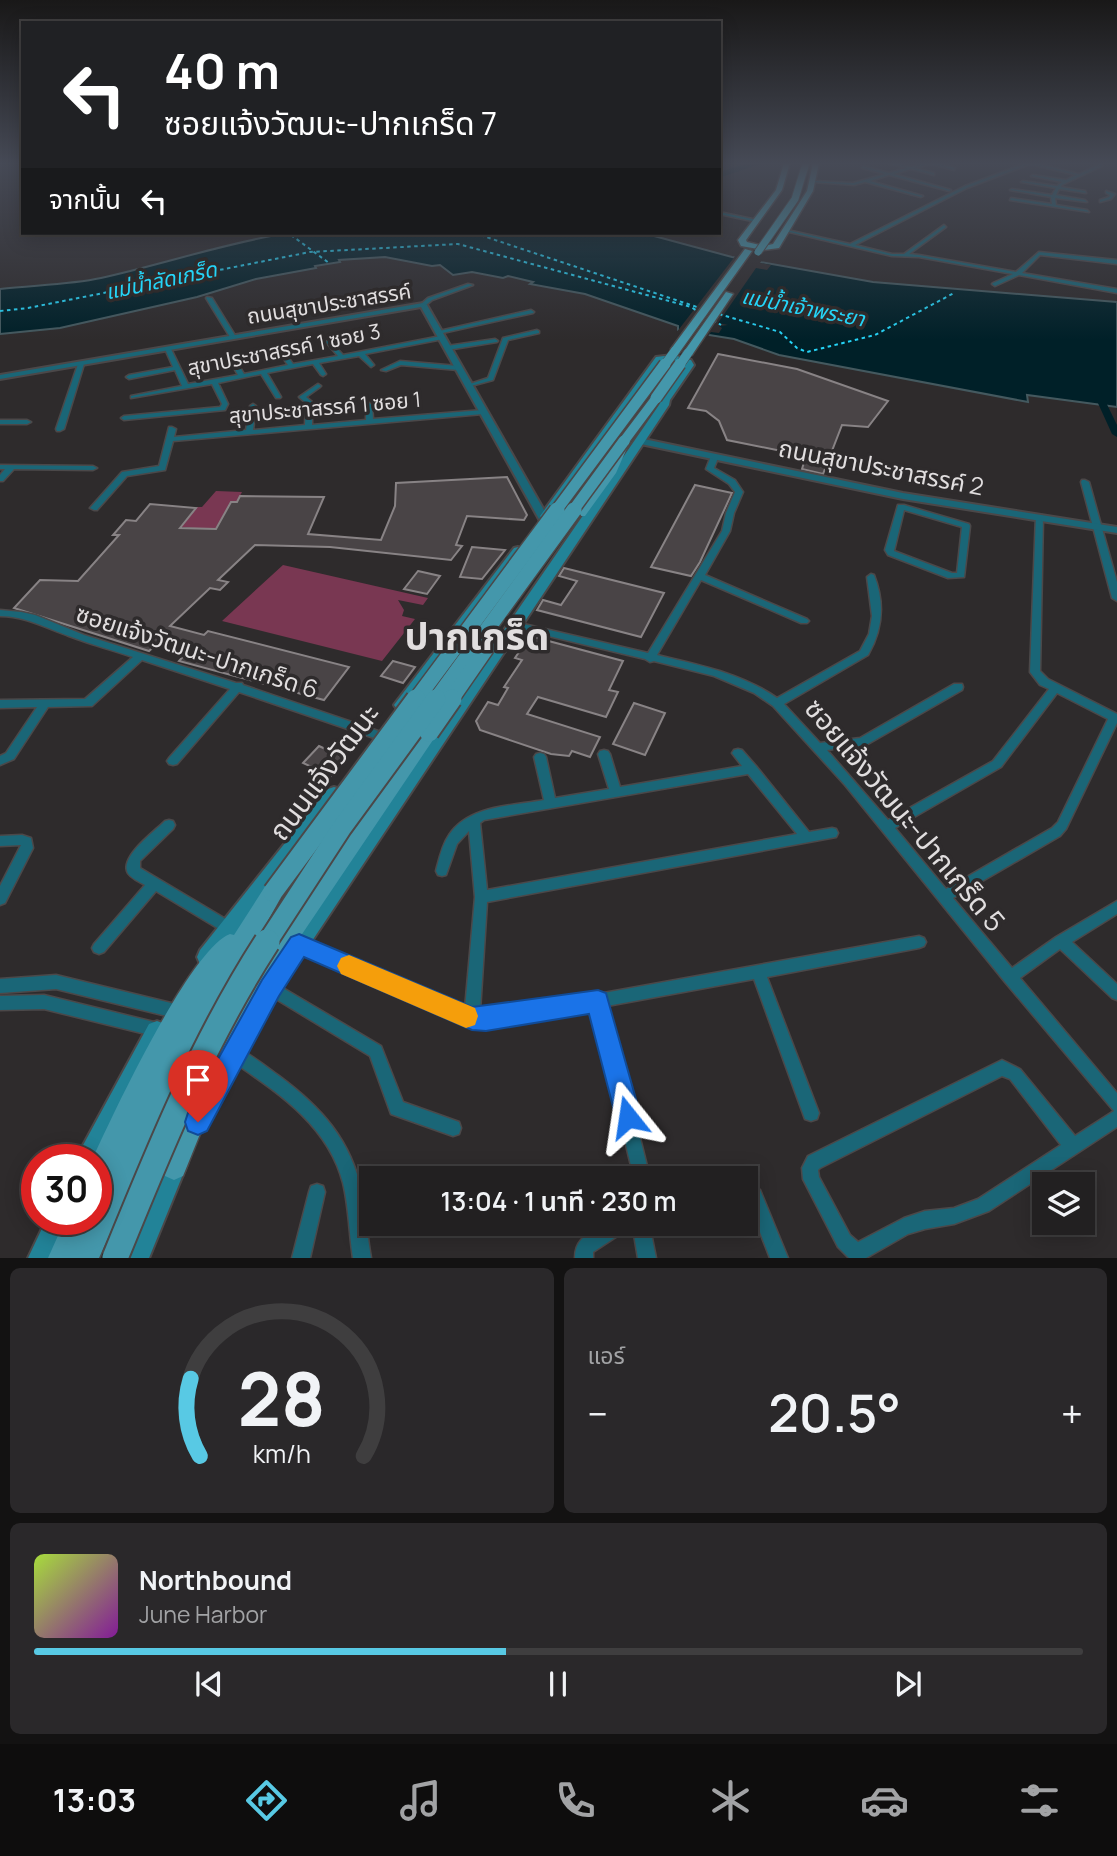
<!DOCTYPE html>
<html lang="th">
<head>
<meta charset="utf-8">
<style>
  :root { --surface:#222021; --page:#2a282a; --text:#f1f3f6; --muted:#a2a3a5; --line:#3f3e3f; --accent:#58c9e4 }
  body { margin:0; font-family:Manrope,"Noto Sans Thai",sans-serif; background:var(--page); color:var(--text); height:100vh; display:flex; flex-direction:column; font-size:26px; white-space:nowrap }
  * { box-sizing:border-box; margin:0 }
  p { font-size:23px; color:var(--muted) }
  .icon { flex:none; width:38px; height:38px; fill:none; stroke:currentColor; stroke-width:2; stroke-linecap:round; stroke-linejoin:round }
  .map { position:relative; height:1258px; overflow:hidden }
  .sheet { display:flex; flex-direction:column; gap:10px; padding:10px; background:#131212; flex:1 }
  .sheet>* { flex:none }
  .guide { position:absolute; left:21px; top:21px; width:700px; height:214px; border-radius:0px; box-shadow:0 4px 18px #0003,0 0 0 2px var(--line); background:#202124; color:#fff; overflow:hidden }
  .fabs { position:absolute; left:1032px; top:1172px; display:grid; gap:14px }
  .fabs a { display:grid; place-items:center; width:63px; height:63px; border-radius:0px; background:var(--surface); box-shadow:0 4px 18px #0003,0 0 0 2px var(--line); font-size:35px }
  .speed { position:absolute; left:21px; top:1144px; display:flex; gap:14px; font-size:35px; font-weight:700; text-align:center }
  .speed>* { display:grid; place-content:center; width:91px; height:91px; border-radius:50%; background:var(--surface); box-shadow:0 4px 18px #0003,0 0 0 2px var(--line); line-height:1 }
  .speed .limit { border:10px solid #d22; background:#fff; color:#111 }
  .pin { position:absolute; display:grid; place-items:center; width:60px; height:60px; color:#fff; margin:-72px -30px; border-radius:50% 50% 50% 0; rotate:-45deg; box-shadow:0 0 7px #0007 }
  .pin .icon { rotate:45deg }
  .me { position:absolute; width:77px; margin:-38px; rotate:345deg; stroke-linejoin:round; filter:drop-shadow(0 0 5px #0008) }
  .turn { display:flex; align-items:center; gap:24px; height:147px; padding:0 28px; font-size:32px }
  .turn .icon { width:91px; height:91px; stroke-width:2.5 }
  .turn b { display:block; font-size:49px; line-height:60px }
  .then { display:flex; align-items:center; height:66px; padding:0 28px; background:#0003; gap:14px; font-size:26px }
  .big { font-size:52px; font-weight:600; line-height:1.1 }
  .sheet .tile { flex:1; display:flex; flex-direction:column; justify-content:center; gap:10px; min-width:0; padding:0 24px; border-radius:10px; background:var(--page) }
  .sheet .dial { align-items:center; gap:0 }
  .dial svg { height:182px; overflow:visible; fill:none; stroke:var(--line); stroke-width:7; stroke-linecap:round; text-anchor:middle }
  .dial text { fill:var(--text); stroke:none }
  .song { display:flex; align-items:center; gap:21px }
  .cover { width:84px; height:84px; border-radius:10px; background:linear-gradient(135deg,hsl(80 70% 55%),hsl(290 70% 35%)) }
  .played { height:7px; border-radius:4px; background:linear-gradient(90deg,var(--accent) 45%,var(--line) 45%) }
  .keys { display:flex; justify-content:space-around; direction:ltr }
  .heat { display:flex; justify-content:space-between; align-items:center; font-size:38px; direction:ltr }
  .sheet .tiles { flex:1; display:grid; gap:10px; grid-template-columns:1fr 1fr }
  .tile:last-child { grid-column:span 2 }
  .trip { position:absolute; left:359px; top:1166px; width:399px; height:70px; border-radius:0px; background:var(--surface); box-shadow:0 4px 18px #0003,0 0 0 2px var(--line); font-weight:600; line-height:70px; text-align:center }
  .dock { display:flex; height:112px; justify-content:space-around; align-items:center; background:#0e0d0d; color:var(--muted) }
  .dock .icon { width:49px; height:49px }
  .dock .active { color:var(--accent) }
  .dock b { font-size:32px; color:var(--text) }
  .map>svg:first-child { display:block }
  .green { fill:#793752 }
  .water { fill:#002028; stroke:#44595f; stroke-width:2 }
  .pier { fill:#2e2b2c }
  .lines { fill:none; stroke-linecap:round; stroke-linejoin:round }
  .canal { fill:#002028; fill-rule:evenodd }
  .river { fill:#002028; fill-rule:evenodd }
  .ferry { stroke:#25d4f7; stroke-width:2; stroke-dasharray:3.5 3.5; stroke-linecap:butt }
  .building { fill:#494446; stroke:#888385; stroke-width:2 }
  .minor-casing { stroke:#4b4849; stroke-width:3 }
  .tertiary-casing { stroke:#4b4849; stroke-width:4 }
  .secondary-casing { stroke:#4b4849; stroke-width:4 }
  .primary-casing { stroke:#4b4849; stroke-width:3 }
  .minor { fill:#1a6677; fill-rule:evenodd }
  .tertiary { fill:#1a6677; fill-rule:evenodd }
  .secondary { fill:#228398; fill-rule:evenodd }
  .primary { fill:#4497ab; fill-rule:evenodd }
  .primary-bridge-far5-casing { stroke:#4b4849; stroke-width:9; stroke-linecap:butt }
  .primary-bridge-far4-casing { stroke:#4b4849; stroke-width:10; stroke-linecap:butt }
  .primary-bridge-far3-casing { stroke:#4b4849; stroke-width:14; stroke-linecap:butt }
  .primary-bridge-far2-casing { stroke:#4b4849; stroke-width:18; stroke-linecap:butt }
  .primary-bridge-far1-casing { stroke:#4b4849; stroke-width:23; stroke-linecap:butt }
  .primary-bridge-casing { stroke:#4b4849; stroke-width:29; stroke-linecap:butt }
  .primary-bridge-far5 { stroke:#4497ab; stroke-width:7 }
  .primary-bridge-far4 { stroke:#4497ab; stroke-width:9 }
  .primary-bridge-far3 { stroke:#4497ab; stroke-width:11 }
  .primary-bridge-far2 { stroke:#4497ab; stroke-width:15 }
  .primary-bridge-far1 { stroke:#4497ab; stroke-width:19 }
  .primary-bridge { stroke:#4497ab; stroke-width:25 }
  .route { fill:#1a73e8; stroke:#114b97; stroke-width:2 }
  .slow { fill:#f59e0b }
  .labels { text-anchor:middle; stroke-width:7; stroke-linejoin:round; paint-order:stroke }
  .far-water-label { font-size:21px; font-style:italic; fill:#25d4f7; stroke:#2e2b2c }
  .far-street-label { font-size:21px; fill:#e1dedf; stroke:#2e2b2c }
  .street-label { font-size:24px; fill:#e1dedf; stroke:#2e2b2c }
  .near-street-label { font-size:28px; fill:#e1dedf; stroke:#2e2b2c }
  .town-label { font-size:38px; font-weight:bold; fill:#e1dedf; stroke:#2e2b2c }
</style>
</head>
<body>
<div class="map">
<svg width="1117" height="1258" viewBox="0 0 1117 1258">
  <rect width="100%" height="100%" fill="#2e2b2c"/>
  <g class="green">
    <polygon points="216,491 242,492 222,530 180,527 197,507 202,507"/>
    <polygon points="283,565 428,598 423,605 398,600 404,610 402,616 415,619 382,661 222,621"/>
  </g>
  <path class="water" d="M288 233H643L732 257 873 282 1117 302V407L1027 395 1028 402 779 355 734 339 678 330V326L585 294 530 284 533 282 508 276 503 278 472 272 453 275 440 265 432 266 385 257 339 260 340 262 315 266 316 268 256 279 197 297 60 328 0 334V289C33 285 68 285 101 278 164 264 225 243 288 233Z"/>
  <polygon class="pier" points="736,255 762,260 760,263 771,265 767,270 756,268 718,323 728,325 719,326 722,328 719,333 711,332 707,338 676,333"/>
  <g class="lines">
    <polygon class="canal" points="1096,387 1100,390 1117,425 1117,437 1112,434 1092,390"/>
    <polygon class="river" points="749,163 763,163 719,178 719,172"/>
    <g class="ferry">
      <polyline points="474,233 700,308"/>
      <polyline points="291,235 329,263"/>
      <polyline points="0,311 28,308 310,252 458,244 691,307 699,312"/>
      <polyline points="719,314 780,332 797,348 807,352 875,335 954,293"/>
      <polyline points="713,320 721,325"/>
    </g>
  </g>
  <g class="building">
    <polygon points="718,354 797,369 888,401 868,427 842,425 823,474 802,469 806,456 727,440 719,421 706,411 688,408"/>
    <polygon points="507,477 527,515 524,520 467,516 456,545 462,546 451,560 330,547 255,545 218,580 228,582 220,590 210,588 170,626 204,635 208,631 349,667 324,700 179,661 190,649 160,641 149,651 14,608 40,580 78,581 119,535 113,535 126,520 136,521 150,504 196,508 180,528 216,529 231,502 237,502 240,496 324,497 308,534 381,540 395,506 396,483"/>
    <polygon points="695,485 732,493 700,562 691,576 651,567"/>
    <polygon points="472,547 505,550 482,579 460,577"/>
    <polygon points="564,568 664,593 641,637 537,610 543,600 561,605 577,581 559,576"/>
    <polygon points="418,571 440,576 427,594 404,589"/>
    <polygon points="530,636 623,661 609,690 618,692 606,717 538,697 527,714 600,737 590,757 572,751 569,756 551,754 480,730 476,721 488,702 498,705 508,688 504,687 522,660 515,658"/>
    <polygon points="393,661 415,667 403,683 381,676"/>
    <polygon points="634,703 665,713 645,755 613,744"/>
    <polygon points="319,746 347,759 331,776 303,763"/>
  </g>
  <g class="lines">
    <g class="minor-casing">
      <g id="minor">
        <polygon points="888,163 896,163 911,167 924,163 938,163 955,168 954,170 931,164 915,168 934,173 934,175 911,169 894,174 951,190 949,191 889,175 870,181 923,196 921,197 865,182 854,185 812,182 814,181 853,183 885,174 862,168 863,166 889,173 906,168"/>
        <polygon points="1026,163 1035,163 1079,174 1098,165 1095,163 1102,164 1102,166 1062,185 1061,187 1085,191 1086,193 1059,189 1056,195 1085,200 1087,202 1055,198 1056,205 1087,210 1089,212 1010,200 1011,198 1052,204 1051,197 1010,190 1012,189 1052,195 1056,188 1021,182 1023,181 1057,186 1062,182 1031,176 1033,175 1066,180 1076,175 1030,164 967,188 855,245 892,254 904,254 944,225 946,227 909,254 919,255 1016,272 1039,252 1117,260 1117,264 1040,255 1022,273 1117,289 1117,293 1019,275 995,286 992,284 993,283 1013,274 919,257 892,256 785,231 787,230 850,244 965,186"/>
        <polygon points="1106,191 1115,194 1111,199 1100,202 1100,200 1109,197 1110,195 1106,193"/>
        <polygon points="719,212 757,220 759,221 757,222 719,214"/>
        <polygon points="468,284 473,285 432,300 425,306 420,305 428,298"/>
        <polygon points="207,297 212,298 236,337 235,338 230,337 206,298"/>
        <polygon points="531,310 534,312 533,313 438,334 435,332"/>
        <polygon points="537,330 539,331 539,333 508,340 493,380 467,387 467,385 488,378 503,338"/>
        <polygon points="441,336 444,338 443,339 365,354 374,365 371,367 359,356 319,363 326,374 323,376 321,375 313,364 267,373 281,397 280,398 276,398 261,374 218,383 228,404 225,410 124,420 121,418 124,416 220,407 222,404 212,384 131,398 131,396 182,386 175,370 129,379 126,377 129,375 173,367 165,349 166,348 171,349 188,384 238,375 228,357 231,355 233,356 244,374 288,365 276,348 279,346 281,347 293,364 338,356 326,342 329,340 343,355"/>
        <polygon points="495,339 498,341 497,342 447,350 444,348 447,346"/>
        <polygon points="400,361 458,366 461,368 458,370 401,365 386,371 381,370"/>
        <polygon points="81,362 84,364 64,429 60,431 57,431 56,429 78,364"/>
        <polygon points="318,384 321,386 320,387 306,397 312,402 312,425 366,420 366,405 369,403 372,405 373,419 483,410 486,412 483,414 173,441 165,470 127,476 97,510 94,510 90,508 122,472 159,466 169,427 172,427 176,429 174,437 246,430 250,406 253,404 256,406 253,430 305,425 306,403 299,397"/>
        <polygon points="0,420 27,420 31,422 27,424 0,424"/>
        <path d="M711 456H714L718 458 714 468 735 480 743 492 734 513 730 531 705 575 807 619 809 621 807 623H801L701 580 657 655C699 665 741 673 777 698L860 651 869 634 872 616 867 577 871 574 874 575C885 603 883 629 868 655L784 704 820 743 860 738 954 684H962L963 687 962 690 866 745 827 750 888 820 993 761 1049 689 1040 685 1030 672 1036 515H1042L1043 517 1040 671 1048 679 1117 714V723L1066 829 1060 836 953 898 1012 968 1056 937 1117 901V914L1072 942 1117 984V1000L1112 998 1060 949 1020 978 1117 1093V1127L989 1211 954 1224 925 1229 908 1234 866 1258H849L838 1247 803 1179 802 1168 808 1156 1002 1060 1020 1069 1075 1136 1114 1111 1005 982 845 785 773 706 754 693 714 676 654 661 650 662 645 659 515 628 510 625 515 622 648 653 722 531 726 513 735 492 729 484 706 469ZM1057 693 1108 719 1058 822 1052 828 946 889 895 828 1001 767ZM1002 1076 1010 1079 1061 1145 978 1199 954 1208 925 1211 904 1218 858 1242 850 1235 819 1177 818 1170 820 1168Z"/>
        <polygon points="0,465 93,466 97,468 93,470 14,469 3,481 0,481 0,475 5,469 0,469"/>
        <polygon points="1082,480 1085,480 1089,482 1117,582 1117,601 1112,598 1081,482"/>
        <path d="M898 505H904L969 524 970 526 964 577 948 578 888 555 885 550ZM904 510 962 527 957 573H952L894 551Z"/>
        <path d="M0 610 21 612 35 615 84 635 236 683H242L243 685 384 733 385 736 384 739 380 740 239 692 177 764 173 765 169 764 167 761 169 758 230 689 142 660 92 706 48 707 14 759 0 765V756L6 753 37 707 0 708V700L85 699 133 657C112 650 90 644 69 636 46 628 25 616 0 616Z"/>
        <path d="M738 749 742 750 756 766 809 832 832 828 836 829 838 833 836 837 487 902 480 1011 486 1012 598 994 919 936 924 938 926 942 924 946 919 948 767 977 819 1113 817 1119 811 1121 805 1119 754 979 607 1006 650 1178H634L593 1009 486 1026 472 1025 449 1017 294 948 292 944 294 940 299 938 465 1009 475 897 469 831 457 844 446 875 442 876 438 875 436 871C439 859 442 845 449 835 469 805 512 806 544 800L534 757 536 754 540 753 544 754 546 757 555 798 609 789 598 754 600 751 604 750 608 751 610 754 620 787 742 766 732 753 734 750ZM748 774 797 834 487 890 480 823 484 820Z"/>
        <path d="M169 820 173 821 175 825 173 829 140 861V868L234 924 236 928 234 932 229 934 224 932 156 891 104 952 99 954 94 952 92 948 94 944 145 885C140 882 128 877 127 871 122 855 154 832 165 821Z"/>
        <polygon points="22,835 31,838 33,848 5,903 0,905 0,886 21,845 0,846 0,836"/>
        <polygon points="56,975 171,1003 176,1005 178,1010 176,1015 171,1017 56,989 0,993 0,979"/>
        <polygon points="271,981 381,1046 403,1102 459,1122 461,1128 459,1134 453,1136 391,1114 370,1056 266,993 264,988 266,983"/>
        <polygon points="44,995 158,1023 163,1025 165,1030 163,1035 158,1037 44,1009 0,1010 0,996"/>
        <path d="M234 1047C250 1053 265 1066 279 1076 321 1107 351 1140 362 1193 366 1214 367 1236 371 1258H353C349 1233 349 1207 343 1183 328 1124 275 1091 229 1059L227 1054 229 1049Z"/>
        <polygon points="317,1184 323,1186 325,1192 310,1258 292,1258 309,1192 311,1186"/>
        <polygon points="754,1188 760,1190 788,1258 770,1258 746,1196 748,1190"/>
        <path d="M606 1223H630L628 1229 593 1252V1258H575C575 1237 590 1234 606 1223Z"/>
        <polygon points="632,1223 649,1223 656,1258 638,1258"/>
      </g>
    </g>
    <g class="tertiary-casing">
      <g id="tertiary">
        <polygon points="423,303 427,305 549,519 548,521 540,521 539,519 421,307 0,379 0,375"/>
        <polygon points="639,438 903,493 1117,527 1117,533 903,499 636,443 636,439"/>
      </g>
    </g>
    <g class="secondary-casing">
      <g id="secondary">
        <polygon points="673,355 691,360 694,365 670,400 669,405 306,950 278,995 228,1087 220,1090 212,1087 209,1079 212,1071 264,981 292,938 659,405 684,364 673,361 662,362 550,519 542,519 540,516 656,357"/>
        <polygon points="518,547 524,551 407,709 397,709 394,705 397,701 514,548"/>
        <polygon points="334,787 340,789 343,794 340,799 214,964 207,966 200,964 197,957 200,950 328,789"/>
        <polygon points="157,1021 165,1024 168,1032 165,1040 96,1167 96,1160 75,1160 149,1024"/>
        <polygon points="176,1150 184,1154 188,1162 149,1258 123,1258 168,1154"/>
        <polygon points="46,1220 71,1220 54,1258 28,1258"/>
      </g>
    </g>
    <g class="primary-casing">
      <g id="primary">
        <polygon points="784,163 790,163 782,190 746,240 747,242 764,246 773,244 807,191 813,163 819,163 813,191 779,248 764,250 741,246 738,240 776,190"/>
        <polygon points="745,249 752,251 679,353 671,353 671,349"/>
        <polygon points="726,292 733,294 692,355 684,355 683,353"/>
        <polygon points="652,396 662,398 630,441 616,473 585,516 575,516 573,513 604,472 618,441"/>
        <polygon points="429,725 435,727 438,732 435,737 265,989 234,1050 183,1176 174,1180 165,1176 161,1167 165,1158 216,1034 249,973 423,727"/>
        <path d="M273 883 280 885 284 892 204 1034 158 1126 99 1258H48L65 1220H96L99 1194 96 1195V1160H92C112 1116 190 949 230 934L234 935 266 885Z"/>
      </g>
    </g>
    <use href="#minor" class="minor"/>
    <use href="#tertiary" class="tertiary"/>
    <use href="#secondary" class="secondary"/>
    <use href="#primary" class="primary"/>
    <g class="primary-bridge-far5-casing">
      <polyline id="primary-bridge-far5" points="758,252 795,199 806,163"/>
    </g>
    <g class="primary-bridge-far4-casing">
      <g id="primary-bridge-far4">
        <polyline points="664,366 675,351"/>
        <polyline points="679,366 688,353"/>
      </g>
    </g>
    <g class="primary-bridge-far3-casing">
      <g id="primary-bridge-far3">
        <polyline points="656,398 680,364"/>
        <polyline points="555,512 665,364"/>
        <polyline points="572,512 624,441"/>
      </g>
    </g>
    <g class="primary-bridge-far2-casing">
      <g id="primary-bridge-far2">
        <polyline points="415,701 557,510"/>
        <polyline points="435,701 574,510"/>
        <polyline points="450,701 495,636"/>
      </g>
    </g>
    <g class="primary-bridge-far1-casing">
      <g id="primary-bridge-far1">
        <polyline points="429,732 452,699"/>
        <polyline points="273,892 416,699"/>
        <polyline points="266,944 341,829 436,699"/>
      </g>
    </g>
    <g class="primary-bridge-casing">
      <path id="primary-bridge" d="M115 1258C159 1150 203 1041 267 942"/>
    </g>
    <use href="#primary-bridge-far5" class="primary-bridge-far5"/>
    <use href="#primary-bridge-far4" class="primary-bridge-far4"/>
    <use href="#primary-bridge-far3" class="primary-bridge-far3"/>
    <use href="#primary-bridge-far2" class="primary-bridge-far2"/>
    <use href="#primary-bridge-far1" class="primary-bridge-far1"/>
    <use href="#primary-bridge" class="primary-bridge"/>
  </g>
  <linearGradient id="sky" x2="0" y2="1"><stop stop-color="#191818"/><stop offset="0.48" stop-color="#464a56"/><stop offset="1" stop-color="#464a56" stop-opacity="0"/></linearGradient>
  <rect width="1117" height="340" fill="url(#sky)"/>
  <polygon class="route" points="299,934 472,1007 598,990 606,993 641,1117 637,1126 628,1130 618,1126 589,1014 486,1031 472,1030 304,957 279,996 207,1131 198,1135 188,1131 185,1122 188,1113 262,980 291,937"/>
  <polygon class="slow" points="349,955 475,1008 478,1016 475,1025 466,1028 341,974 337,966 341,958"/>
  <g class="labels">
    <g class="far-water-label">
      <text transform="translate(161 281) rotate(-12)" y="7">แม่น้ำลัดเกร็ด</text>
      <text transform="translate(803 308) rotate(11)" y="7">แม่น้ำเจ้าพระยา</text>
    </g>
    <g class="far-street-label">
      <text transform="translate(329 304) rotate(-9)" y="7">ถนนสุขาประชาสรรค์</text>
      <text transform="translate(284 350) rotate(-11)" y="7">สุขาประชาสรรค์ 1 ซอย 3</text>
      <text transform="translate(325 408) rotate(-5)" y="7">สุขาประชาสรรค์ 1 ซอย 1</text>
    </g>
    <g class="street-label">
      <text transform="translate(881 468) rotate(11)" y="8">ถนนสุขาประชาสรรค์ 2</text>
      <text transform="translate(197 652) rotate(18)" y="8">ซอยแจ้งวัฒนะ-ปากเกร็ด 6</text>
    </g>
    <g class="near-street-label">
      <text transform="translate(324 772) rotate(-53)" y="10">ถนนแจ้งวัฒนะ</text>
      <text transform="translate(905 815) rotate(50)" y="10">ซอยแจ้งวัฒนะ-ปากเกร็ด 5</text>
    </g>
    <g class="town-label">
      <text x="477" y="650">ปากเกร็ด</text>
    </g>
  </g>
</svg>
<div class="fabs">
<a><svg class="icon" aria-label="layers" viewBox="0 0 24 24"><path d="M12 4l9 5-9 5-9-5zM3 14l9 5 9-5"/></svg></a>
</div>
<div class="speed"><div class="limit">30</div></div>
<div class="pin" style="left:198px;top:1122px;background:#d93025"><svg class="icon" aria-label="arrive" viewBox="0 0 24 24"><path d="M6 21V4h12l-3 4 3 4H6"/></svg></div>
<svg class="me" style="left:628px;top:1117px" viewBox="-20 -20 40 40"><path d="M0-17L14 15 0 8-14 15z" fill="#1a73e8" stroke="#fff" stroke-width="4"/></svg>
<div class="trip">13:04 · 1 นาที · 230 m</div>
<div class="guide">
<div class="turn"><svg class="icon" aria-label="left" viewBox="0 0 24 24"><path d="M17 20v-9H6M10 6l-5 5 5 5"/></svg><div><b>40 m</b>ซอยแจ้งวัฒนะ-ปากเกร็ด 7</div></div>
<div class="then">จากนั้น<svg class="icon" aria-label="left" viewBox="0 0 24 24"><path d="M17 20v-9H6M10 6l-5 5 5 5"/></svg></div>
</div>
</div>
<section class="sheet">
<div class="tiles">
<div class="tile dial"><svg viewBox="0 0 100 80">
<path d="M14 69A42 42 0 1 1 86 69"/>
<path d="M14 69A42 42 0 0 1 10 35" stroke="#58c9e4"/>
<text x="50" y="56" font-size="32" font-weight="700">28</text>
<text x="50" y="72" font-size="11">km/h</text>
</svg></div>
<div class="tile"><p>แอร์</p>
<div class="heat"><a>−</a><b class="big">20.5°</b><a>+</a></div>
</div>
<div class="tile">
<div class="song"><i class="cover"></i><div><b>Northbound</b><p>June Harbor</p></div></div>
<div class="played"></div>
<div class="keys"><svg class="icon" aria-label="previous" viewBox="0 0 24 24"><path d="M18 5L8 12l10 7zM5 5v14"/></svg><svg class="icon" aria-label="pause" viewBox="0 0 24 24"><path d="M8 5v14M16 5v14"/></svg><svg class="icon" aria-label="next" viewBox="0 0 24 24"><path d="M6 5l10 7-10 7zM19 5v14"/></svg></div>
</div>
</div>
</section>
<nav class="dock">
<b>13:03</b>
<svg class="icon active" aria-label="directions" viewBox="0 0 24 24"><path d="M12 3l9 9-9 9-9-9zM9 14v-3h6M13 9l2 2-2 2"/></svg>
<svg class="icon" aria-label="music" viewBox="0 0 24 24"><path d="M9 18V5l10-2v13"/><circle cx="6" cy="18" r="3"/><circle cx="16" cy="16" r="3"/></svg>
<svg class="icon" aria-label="phone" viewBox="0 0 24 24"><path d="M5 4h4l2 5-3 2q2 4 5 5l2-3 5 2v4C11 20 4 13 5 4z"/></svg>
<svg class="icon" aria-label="climate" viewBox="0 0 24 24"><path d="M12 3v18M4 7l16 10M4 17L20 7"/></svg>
<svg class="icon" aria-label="car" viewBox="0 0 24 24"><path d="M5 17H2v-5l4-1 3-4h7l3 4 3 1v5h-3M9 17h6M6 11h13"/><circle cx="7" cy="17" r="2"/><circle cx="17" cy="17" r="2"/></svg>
<svg class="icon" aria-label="filters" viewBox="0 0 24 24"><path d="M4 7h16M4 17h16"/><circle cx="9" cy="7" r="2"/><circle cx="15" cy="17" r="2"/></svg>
</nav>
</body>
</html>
